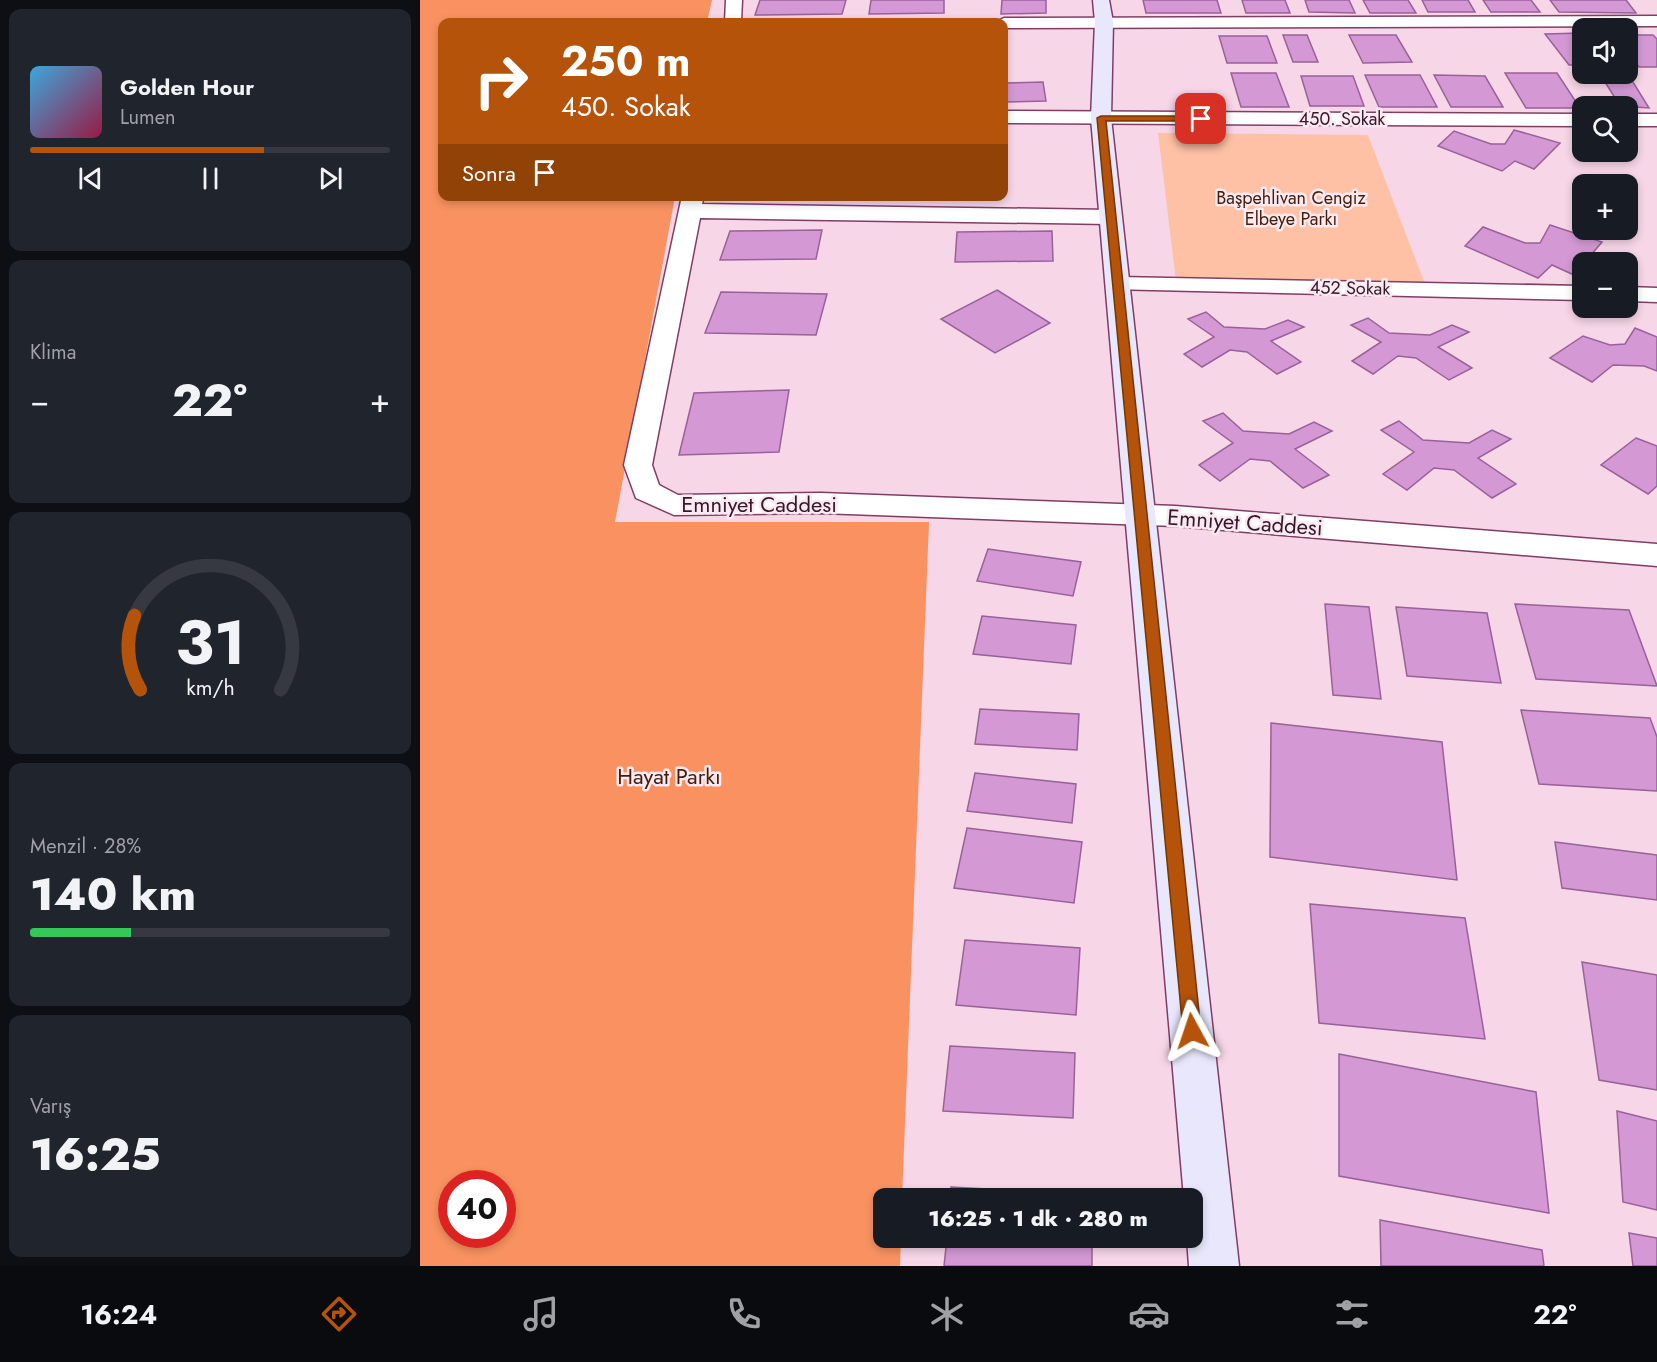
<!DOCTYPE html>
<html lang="tr">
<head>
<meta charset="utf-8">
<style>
  :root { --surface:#171b24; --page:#20242c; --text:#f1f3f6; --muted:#9ea1a6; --line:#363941; --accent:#b45309 }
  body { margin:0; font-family:Jost,sans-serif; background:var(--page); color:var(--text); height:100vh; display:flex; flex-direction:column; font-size:22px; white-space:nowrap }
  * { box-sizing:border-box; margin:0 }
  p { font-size:20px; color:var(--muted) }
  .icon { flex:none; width:33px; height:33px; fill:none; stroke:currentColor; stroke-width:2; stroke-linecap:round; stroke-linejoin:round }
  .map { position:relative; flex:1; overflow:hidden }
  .panel { display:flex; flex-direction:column; gap:9px; padding:9px; background:#0d0f14; width:420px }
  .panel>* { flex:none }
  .hud { position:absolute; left:18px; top:18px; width:570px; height:183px; border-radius:12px; box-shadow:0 3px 9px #0003; background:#b45309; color:#fff; overflow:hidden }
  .fabs { position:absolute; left:1152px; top:18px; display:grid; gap:12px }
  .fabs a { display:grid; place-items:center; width:66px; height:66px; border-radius:12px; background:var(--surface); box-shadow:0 3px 9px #0003; font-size:30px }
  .speed { position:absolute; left:18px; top:1170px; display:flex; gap:12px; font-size:30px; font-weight:700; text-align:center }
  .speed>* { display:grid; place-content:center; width:78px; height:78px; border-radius:50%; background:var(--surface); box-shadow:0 3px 9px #0003; line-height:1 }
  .speed .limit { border:9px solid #d22; background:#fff; color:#111 }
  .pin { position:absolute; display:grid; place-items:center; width:51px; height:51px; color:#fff; margin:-26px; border-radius:12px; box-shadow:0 3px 9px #0006 }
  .me { position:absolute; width:66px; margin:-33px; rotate:355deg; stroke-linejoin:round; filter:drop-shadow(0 0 4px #0008) }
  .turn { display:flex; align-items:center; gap:21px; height:126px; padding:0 24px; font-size:27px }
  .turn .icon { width:78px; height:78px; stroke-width:2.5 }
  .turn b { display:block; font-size:42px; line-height:51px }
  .then { display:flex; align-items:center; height:57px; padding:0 24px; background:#0003; gap:12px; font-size:22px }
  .big { font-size:45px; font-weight:800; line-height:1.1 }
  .panel .tile { flex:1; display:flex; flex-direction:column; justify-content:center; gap:9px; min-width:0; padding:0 21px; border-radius:12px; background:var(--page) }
  .panel .dial { align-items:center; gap:0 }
  .dial svg { height:156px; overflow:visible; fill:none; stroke:var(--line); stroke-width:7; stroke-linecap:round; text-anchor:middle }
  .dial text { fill:var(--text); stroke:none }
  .song { display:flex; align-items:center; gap:18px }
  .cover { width:72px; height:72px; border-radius:9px; background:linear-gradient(135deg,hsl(200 70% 55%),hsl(340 70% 35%)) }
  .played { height:6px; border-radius:3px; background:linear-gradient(90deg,var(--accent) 65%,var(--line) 65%) }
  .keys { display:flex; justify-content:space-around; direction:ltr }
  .heat { display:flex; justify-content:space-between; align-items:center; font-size:33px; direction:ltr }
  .charge { height:9px; border-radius:4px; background:linear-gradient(90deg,#34c759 28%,var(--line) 0) }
  .trip { position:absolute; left:453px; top:1188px; width:330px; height:60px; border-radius:12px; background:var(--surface); box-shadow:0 3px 9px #0003; font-weight:800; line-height:60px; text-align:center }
  .tabs { display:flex; height:96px; justify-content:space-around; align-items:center; background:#090b0e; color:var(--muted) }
  .tabs .icon { width:42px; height:42px }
  .tabs .current { color:var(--accent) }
  .tabs b { font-size:27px; color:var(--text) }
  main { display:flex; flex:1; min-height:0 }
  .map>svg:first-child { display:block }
  .green { fill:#fec1a5 }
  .forest { fill:#f99260; fill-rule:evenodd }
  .building { fill:#d499d5; stroke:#98619a; stroke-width:1.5 }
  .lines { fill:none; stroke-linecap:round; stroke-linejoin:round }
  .street-casing { stroke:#813d65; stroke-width:3 }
  .secondary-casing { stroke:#813d65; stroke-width:3 }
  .street { fill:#fff; fill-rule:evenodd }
  .secondary { fill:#e8e7fc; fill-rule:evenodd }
  .route { fill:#b45309; stroke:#753606; stroke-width:1.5 }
  .labels { text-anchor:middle; stroke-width:5; stroke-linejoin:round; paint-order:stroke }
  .far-street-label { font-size:18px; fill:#36182a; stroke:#fae9f1 }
  .far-park-label { font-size:18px; fill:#441c08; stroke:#fae9f1 }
  .street-label { font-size:22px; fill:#36182a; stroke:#fae9f1 }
  .park-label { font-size:22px; fill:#441c08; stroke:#fae9f1 }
</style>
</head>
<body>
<main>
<section class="panel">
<div class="tile">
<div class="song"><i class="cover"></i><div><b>Golden Hour</b><p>Lumen</p></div></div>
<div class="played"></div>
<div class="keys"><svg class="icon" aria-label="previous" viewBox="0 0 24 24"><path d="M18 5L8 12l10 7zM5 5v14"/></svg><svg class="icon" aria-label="pause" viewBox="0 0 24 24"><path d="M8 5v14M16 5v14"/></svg><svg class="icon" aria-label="next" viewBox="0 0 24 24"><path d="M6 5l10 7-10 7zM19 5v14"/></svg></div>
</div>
<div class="tile"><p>Klima</p>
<div class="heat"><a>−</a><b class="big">22°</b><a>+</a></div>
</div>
<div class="tile dial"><svg viewBox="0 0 100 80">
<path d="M14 69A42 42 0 1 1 86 69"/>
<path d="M14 69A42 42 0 0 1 11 31" stroke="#b45309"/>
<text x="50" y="56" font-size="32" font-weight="700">31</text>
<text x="50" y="72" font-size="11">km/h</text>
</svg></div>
<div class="tile"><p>Menzil · 28%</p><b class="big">140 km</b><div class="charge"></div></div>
<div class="tile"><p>Varış</p><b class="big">16:25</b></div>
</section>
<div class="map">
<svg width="1237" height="1266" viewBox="0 0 1237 1266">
  <rect width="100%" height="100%" fill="#f7d6e7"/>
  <polygon class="green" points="738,133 948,135 1005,284 756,281"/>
  <path class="forest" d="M0 0H292L287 22H22V196L255 197 195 522H509L482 1198H464V1238H481L480 1266H0ZM32 1184H82V1234H32Z"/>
  <g class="building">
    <polygon points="340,0 426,0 422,14 335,15"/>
    <polygon points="451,0 524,0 524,13 449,14"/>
    <polygon points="582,0 626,0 626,13 581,14"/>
    <polygon points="723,0 797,0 801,13 726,13"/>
    <polygon points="822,0 865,0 870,13 826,13"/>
    <polygon points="885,0 929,0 935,13 889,12"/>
    <polygon points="943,0 988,0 996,13 950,13"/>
    <polygon points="1002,0 1048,0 1055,12 1008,12"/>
    <polygon points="1063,0 1111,0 1120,12 1071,12"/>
    <polygon points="1130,0 1206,0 1216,13 1139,12"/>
    <polygon points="1162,33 1162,65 1149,65 1125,34"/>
    <polygon points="863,35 887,35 898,62 873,62"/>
    <polygon points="929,35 976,35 992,62 943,63"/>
    <polygon points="1208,35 1233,35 1237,39 1237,67 1219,67 1208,53"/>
    <polygon points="799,36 847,36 857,63 807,63"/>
    <polygon points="811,73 856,73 869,107 821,107"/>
    <polygon points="1085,73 1137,73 1160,108 1106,108"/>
    <polygon points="1180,74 1208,74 1229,108 1200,106"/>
    <polygon points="945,75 1000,75 1017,107 959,107"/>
    <polygon points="1014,75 1065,76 1083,107 1031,107"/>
    <polygon points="881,76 933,76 944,106 890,106"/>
    <polygon points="623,82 626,101 584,102 584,83"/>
    <polygon points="1094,130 1140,143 1114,169 1095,161 1082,171 1018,146 1034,131 1071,144 1085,144"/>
    <polygon points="1130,225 1182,242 1154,275 1132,265 1118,278 1045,246 1063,227 1105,243 1120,243"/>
    <polygon points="402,230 396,259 300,260 310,231"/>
    <polygon points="632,231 633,261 535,262 537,232"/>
    <polygon points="577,290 630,323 575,353 521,319"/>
    <polygon points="301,292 407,294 396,335 285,333"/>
    <polygon points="786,312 804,327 845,329 868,320 884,327 851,341 881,362 857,374 827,352 810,350 782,367 764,354 794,337 768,319"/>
    <polygon points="948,318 969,333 1010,335 1032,325 1049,332 1018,347 1052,368 1029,380 996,358 978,356 953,374 932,361 961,342 931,325"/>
    <polygon points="1215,328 1237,337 1237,371 1224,366 1193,365 1172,382 1130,358 1163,336 1190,345 1205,344"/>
    <polygon points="369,390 359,452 259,455 274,393"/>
    <polygon points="803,413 823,431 869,434 894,422 912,431 875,449 909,475 883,488 850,461 830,459 800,481 779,465 813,443 783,421"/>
    <polygon points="979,421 1003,440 1049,443 1072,430 1091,439 1058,458 1096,484 1072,498 1034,470 1014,468 987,490 963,474 994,452 961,430"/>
    <polygon points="1216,438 1237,446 1237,486 1228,494 1181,465"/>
    <polygon points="568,549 661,562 653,596 557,581"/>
    <polygon points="905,604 949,607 961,699 913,695"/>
    <polygon points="1095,604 1209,610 1237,686 1116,679"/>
    <polygon points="976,607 1067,613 1081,683 987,676"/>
    <polygon points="562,616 656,625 651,664 553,654"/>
    <polygon points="560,709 659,714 657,750 555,744"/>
    <polygon points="1101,710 1230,718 1237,737 1237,791 1119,784"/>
    <polygon points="851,723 1022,742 1037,880 850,857"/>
    <polygon points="555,773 656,784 652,823 547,811"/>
    <polygon points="547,828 662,842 654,903 534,888"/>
    <polygon points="1135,842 1237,855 1237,900 1142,888"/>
    <polygon points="890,904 1045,918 1065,1039 899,1023"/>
    <polygon points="545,940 660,948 656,1015 536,1005"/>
    <polygon points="1162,962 1237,975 1237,1090 1179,1080"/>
    <polygon points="530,1046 655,1053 653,1118 523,1111"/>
    <polygon points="919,1054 1116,1092 1129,1213 919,1176"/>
    <polygon points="1197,1111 1237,1121 1237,1210 1203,1202"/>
    <polygon points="531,1187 673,1195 673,1198 530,1198"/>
    <polygon points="960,1220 1122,1250 1124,1266 961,1266"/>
    <polygon points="1209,1233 1237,1238 1237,1266 1213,1266"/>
    <polygon points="527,1238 672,1238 672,1266 524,1266"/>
  </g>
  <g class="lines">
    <g class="street-casing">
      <g id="street">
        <polygon points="306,0 322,0 321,22 305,22"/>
        <polygon points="1237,16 1237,26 584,28 584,22 576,22 584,18"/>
        <polygon points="584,111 1162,114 1162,126 584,123"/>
        <rect x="1208" y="114" width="29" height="12"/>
        <polygon points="262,196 284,196 282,204 690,210 698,212 701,217 698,222 690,224 280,218 232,465 239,485 258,495 401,493 755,506 1237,544 1237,566 755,526 401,513 254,515 216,498 204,465"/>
        <polygon points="698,277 1162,286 1162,300 689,289 686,284 689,279"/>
        <polygon points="1208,287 1237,288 1237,302 1208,301"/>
      </g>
    </g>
    <g class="secondary-casing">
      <polygon id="secondary" points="673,0 689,0 693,22 691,118 819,1266 769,1266 767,1238 772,1238 772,1198 764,1198 671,118 675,22"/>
    </g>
    <use href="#street" class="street"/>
    <use href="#secondary" class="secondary"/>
  </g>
  <polygon class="route" points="781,116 784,121 686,121 781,1031 778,1037 772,1040 765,1037 763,1031 677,118 681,116"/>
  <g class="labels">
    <g class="far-street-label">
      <text x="922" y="125">450. Sokak</text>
      <text transform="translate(930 288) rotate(1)" y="6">452 Sokak</text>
    </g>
    <g class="far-park-label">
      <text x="871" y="204">Başpehlivan Cengiz<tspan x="871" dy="21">Elbeye Parkı</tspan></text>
    </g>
    <g class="street-label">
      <text x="339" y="512">Emniyet Caddesi</text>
      <text transform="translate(825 522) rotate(4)" y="8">Emniyet Caddesi</text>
    </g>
    <g class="park-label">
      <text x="249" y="784">Hayat Parkı</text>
    </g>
  </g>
</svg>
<div class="fabs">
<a><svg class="icon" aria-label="sound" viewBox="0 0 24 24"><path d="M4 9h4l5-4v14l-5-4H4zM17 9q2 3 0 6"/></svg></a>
<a><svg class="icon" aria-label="search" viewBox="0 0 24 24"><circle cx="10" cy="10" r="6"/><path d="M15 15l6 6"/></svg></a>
<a>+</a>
<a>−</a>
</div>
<div class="speed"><div class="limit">40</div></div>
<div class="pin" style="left:781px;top:119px;background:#d93025"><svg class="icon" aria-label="arrive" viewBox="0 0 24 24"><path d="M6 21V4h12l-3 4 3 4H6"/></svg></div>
<svg class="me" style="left:772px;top:1031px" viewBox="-20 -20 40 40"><path d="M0-17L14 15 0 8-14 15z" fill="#b45309" stroke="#fff" stroke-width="4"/></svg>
<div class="trip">16:25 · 1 dk · 280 m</div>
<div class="hud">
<div class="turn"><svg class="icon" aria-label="right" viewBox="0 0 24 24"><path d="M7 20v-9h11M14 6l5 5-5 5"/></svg><div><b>250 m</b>450. Sokak</div></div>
<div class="then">Sonra<svg class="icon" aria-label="arrive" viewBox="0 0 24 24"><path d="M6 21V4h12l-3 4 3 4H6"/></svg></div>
</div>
</div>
</main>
<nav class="tabs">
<b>16:24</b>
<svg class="icon current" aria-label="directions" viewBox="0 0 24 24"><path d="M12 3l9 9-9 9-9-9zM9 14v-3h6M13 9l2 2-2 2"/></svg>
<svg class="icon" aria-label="music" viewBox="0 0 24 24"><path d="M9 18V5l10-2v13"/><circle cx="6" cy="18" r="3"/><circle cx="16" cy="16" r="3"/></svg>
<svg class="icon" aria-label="phone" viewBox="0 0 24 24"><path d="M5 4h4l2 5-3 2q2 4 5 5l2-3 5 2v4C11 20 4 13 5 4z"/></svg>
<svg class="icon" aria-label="climate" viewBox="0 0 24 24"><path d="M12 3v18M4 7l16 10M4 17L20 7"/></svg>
<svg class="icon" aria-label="car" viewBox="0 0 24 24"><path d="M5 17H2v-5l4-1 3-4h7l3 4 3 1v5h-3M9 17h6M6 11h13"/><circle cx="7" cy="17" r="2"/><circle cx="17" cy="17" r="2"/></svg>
<svg class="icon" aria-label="filters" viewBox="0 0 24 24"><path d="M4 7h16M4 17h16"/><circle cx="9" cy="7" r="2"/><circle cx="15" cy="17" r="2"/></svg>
<b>22°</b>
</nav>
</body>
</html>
